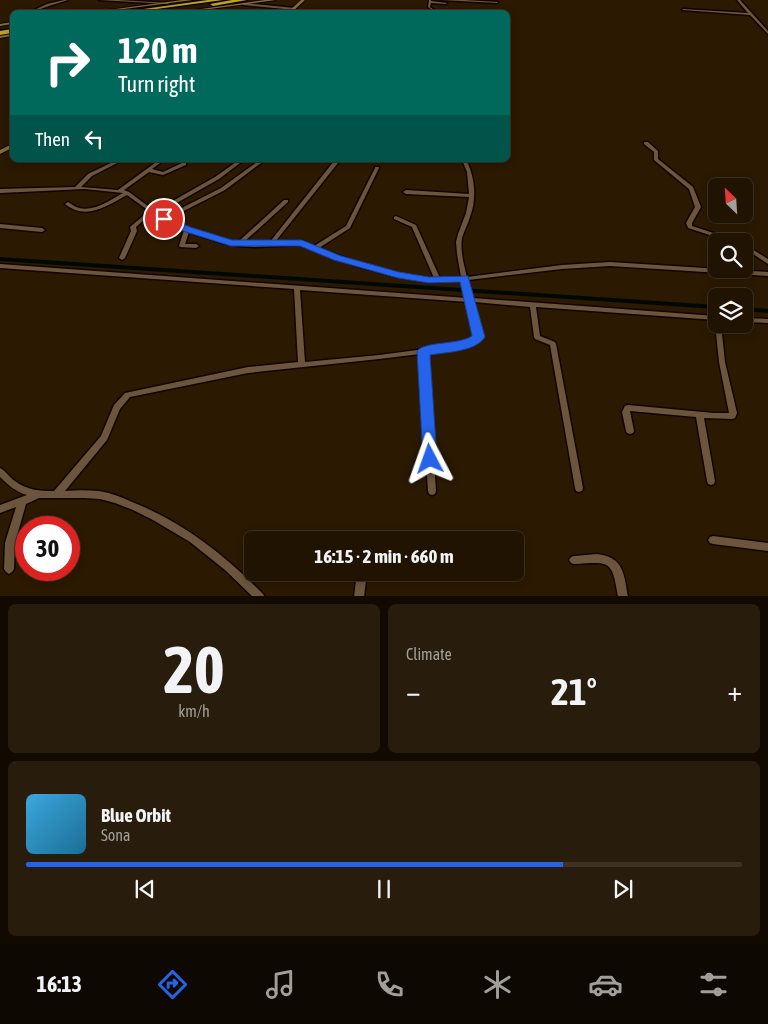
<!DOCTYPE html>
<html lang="en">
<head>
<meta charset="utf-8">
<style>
  :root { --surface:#201302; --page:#281c0c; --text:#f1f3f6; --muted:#a29e99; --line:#3d3224; --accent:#2563eb }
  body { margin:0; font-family:"Asap Condensed",sans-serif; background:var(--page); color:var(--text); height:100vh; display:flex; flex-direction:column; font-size:19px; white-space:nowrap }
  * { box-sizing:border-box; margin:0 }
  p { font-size:16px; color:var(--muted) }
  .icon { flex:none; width:28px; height:28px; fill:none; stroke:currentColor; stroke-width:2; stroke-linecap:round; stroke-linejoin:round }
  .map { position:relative; height:596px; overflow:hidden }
  .sheet { display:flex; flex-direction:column; gap:8px; padding:8px; background:#120a01; flex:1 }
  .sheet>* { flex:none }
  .top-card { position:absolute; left:10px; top:10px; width:500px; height:152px; border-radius:8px; box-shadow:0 2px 8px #0003,0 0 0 1px var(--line); background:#00695c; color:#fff; overflow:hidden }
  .needle { width:32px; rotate:335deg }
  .tools { position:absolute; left:708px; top:178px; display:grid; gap:10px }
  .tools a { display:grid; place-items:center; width:45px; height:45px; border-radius:8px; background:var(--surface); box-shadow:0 2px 8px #0003,0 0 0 1px var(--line); font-size:25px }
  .speed { position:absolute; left:15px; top:516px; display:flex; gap:10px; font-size:25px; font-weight:700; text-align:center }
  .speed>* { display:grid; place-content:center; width:65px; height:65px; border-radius:50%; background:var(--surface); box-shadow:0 2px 8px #0003,0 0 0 1px var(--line); line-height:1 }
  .speed .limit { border:8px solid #d22; background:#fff; color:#111 }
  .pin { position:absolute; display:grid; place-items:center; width:42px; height:42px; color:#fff; margin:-21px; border:2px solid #fff; border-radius:50%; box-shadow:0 1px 5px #0007 }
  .me { position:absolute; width:55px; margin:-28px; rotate:356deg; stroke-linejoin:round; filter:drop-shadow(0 0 4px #0008) }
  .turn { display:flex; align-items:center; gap:18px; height:105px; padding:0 25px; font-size:22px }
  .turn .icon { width:65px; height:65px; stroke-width:2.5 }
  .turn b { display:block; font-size:35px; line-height:42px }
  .then { display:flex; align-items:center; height:48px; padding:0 25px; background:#0003; gap:10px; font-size:19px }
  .big { font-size:38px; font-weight:700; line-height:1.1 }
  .sheet .card { flex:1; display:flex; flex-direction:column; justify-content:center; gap:8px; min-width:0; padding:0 18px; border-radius:8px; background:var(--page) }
  .sheet .dial { align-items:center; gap:0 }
  .dial b { font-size:65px; line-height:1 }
  .song { display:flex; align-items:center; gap:15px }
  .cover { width:60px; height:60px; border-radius:8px; background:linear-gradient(135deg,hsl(200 70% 55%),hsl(200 70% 35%)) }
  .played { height:5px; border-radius:2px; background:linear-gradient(90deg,var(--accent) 75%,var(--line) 75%) }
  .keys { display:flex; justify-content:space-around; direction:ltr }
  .heat { display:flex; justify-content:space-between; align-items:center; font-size:28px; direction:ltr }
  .sheet .tiles { flex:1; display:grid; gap:8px; grid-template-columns:1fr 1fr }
  .card:last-child { grid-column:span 2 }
  .trip { position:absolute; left:244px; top:531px; width:280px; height:50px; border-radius:8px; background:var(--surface); box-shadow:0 2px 8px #0003,0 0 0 1px var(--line); font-weight:700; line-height:50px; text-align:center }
  .tabs { display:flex; height:80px; justify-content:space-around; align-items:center; background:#0d0801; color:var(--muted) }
  .tabs .icon { width:35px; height:35px }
  .tabs .active { color:var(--accent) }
  .tabs b { font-size:22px; color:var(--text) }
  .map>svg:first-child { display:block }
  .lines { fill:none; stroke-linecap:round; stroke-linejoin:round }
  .canal { fill:#010800; fill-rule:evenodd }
  .street-casing { stroke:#130400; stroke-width:3 }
  .secondary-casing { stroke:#130400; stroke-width:2 }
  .highway-casing { stroke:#130400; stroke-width:3 }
  .street { fill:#6b553d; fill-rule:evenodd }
  .secondary { fill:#836d37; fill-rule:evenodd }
  .highway { fill:#baa429; fill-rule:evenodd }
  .route { fill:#2563eb; stroke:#184099 }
</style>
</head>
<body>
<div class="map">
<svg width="768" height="597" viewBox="0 0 768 597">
  <rect width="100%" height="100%" fill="#2b1902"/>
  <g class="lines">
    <g class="canal">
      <polygon points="0,257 716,305 716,309 0,261"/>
      <polygon points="744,307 768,309 768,313 744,311"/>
    </g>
    <g class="street-casing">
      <g id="street">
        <polygon points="64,0 68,0 49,6 32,12 30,12 47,4"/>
        <polygon points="99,0 119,0 169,3 168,4"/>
        <polygon points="429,0 431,0 431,1 447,3 446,4 431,3 430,7 437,12 435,12 428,7"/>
        <polygon points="441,0 465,0 498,2 497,3"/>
        <polygon points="737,0 740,0 768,31 768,34 750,15 682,10 683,9 748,13"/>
        <polygon points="244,3 295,8 296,9 295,10 243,5"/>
        <polygon points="202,9 210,11 210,12 208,12 201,11"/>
        <polygon points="644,142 648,142 658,151 658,159 693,187 701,207 692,223 692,226 735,240 736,241 728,241 688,228 686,223 695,207 689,189 654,160 654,152 644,144"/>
        <path d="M117 160H123L92 176 81 187 118 190 159 160H164L152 169 163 172 182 163H186V165L163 175 149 172 124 190 129 192 152 209H155V211L215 177 239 160H244L219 179 159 213 164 217 221 188 260 160H265L225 190 168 219 172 222 225 240 238 242 284 200H288V202L244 242 255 243H269L334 161H338V163L275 242 302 241 314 246 346 226 375 168V167H379V168L350 228 319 248 358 263 398 273 429 278H434L412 227 394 219V217L396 216 416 225 440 278 461 277 457 254 456 242 458 234 466 213 469 197 406 194 403 192 406 190 469 194 467 172 462 160H466C475 176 477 199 470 217 468 224 464 231 462 238 460 251 464 265 467 277L562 265 610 262 768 272V276L610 266 562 269 468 280 473 298 716 316V320L536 307 540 336 555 342 556 344 583 488 582 491 579 492 576 491 575 488 550 345 535 339 534 337 530 307 474 302 482 337C472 350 443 351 427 353L436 491 435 494 432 495 429 494 428 491 420 354 379 359 248 373 130 397 120 409 107 440 65 491C76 490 88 490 99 491 111 493 122 497 132 502 183 522 225 555 263 594L265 597H253L225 570 190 542 153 520 133 510 115 503 100 499 84 498H39L26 504 15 543 14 569 12 572 9 574 6 572 4 569 5 543 16 507 0 513V505L27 495C16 492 8 485 0 477V468C6 471 9 477 15 481 26 490 40 491 54 491L101 436 114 405 125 393 248 367 298 362 294 289 0 268V264L467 298 462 281 429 282 398 277 354 265 301 245 255 247 239 246 222 243 189 232 185 244H196L199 246 196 248 180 247 179 246 184 230 168 224 152 213 136 227 137 231 125 258 122 260 119 258 131 231 130 227 149 211 127 195C107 206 86 221 65 204L68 202C72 204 75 207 79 208 94 212 110 200 123 193L85 189 0 193V189L75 187 88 174ZM300 290 468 302 476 336 473 339 456 345 379 355 305 362Z"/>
        <polygon points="0,224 42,228 45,230 42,232 0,228"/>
        <polygon points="744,244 768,259 768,264 744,248"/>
        <polygon points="744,318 768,319 768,323 744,322"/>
        <polygon points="716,322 716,324 721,324 725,362 737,413 735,418 732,419 704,418 715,481 714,484 711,485 708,484 707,481 696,417 630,411 634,431 633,433 630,434 627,433 626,431 622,412 625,406 628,405 714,413 729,413 719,362 715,324"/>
        <polygon points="713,536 768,543 768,551 713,544 710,543 708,540 710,537"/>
        <path d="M597 554C624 557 624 574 628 597H618C612 559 610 562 574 564L571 563 569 560 571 557 574 556Z"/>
        <polygon points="357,572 367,572 364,597 354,597"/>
      </g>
    </g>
    <g class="secondary-casing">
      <g id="secondary">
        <polygon points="182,0 193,0 101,12 93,12"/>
        <polygon points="265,0 276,0 188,12 180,12"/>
        <polygon points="301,0 305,0 292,12 288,12"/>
        <polygon points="12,22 12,24 0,26 0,24"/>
        <polygon points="12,34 12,36 0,38 0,36"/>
        <polygon points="12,144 12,148 0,154 0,150"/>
      </g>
    </g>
    <g class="highway-casing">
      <g id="highway">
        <polygon points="208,0 223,0 134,12 122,12"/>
        <polygon points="232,0 247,0 213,6 210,4"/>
        <polygon points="12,29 12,33 0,35 0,31"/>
      </g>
    </g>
    <use href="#street" class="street"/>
    <use href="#secondary" class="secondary"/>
    <use href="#highway" class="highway"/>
  </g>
  <path class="route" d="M160 217H167L190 227 232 240H302L341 256 399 272 429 277 468 276 485 337C475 352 447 352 430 355L437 459 435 464 430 465 425 464 423 459 417 351C425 341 459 345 472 336L460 282 429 283 398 278 334 260 300 246H231L183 231 160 221Z"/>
</svg>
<div class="tools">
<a><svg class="needle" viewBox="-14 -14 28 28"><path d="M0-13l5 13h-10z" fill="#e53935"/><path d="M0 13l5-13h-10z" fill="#a29e99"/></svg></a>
<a><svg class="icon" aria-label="search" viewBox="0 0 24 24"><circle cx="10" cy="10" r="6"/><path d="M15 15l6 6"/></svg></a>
<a><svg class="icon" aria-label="layers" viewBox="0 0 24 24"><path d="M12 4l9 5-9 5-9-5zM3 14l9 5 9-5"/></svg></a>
</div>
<div class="speed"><div class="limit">30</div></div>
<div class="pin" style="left:164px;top:219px;background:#d93025"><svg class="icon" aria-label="arrive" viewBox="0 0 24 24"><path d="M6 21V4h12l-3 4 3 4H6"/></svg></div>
<svg class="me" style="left:430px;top:459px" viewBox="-20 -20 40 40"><path d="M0-17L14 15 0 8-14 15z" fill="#2563eb" stroke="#fff" stroke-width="4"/></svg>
<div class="trip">16:15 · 2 min · 660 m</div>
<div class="top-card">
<div class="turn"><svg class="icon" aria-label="right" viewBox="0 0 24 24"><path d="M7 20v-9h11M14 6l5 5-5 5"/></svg><div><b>120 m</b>Turn right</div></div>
<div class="then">Then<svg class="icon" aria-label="left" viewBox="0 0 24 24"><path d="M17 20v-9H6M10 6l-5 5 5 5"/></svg></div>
</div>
</div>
<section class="sheet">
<div class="tiles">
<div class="card dial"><b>20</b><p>km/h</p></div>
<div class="card"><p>Climate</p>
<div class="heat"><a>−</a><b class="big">21°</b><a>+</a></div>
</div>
<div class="card">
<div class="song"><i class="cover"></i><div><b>Blue Orbit</b><p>Sona</p></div></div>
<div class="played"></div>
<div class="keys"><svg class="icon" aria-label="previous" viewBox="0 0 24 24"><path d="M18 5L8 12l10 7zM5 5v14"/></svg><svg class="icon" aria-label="pause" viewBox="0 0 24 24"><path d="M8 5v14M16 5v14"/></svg><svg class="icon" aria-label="next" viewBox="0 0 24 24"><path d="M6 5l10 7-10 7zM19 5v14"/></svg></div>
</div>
</div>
</section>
<nav class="tabs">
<b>16:13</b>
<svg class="icon active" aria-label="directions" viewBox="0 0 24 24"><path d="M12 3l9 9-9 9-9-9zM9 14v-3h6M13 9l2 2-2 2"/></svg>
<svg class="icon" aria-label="music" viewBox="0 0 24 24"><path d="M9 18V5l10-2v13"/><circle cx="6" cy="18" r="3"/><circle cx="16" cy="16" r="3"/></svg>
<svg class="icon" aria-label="phone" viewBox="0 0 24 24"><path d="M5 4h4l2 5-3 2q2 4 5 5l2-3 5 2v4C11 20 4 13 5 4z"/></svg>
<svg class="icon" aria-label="climate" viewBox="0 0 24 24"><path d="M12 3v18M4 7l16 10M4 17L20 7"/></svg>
<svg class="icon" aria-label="car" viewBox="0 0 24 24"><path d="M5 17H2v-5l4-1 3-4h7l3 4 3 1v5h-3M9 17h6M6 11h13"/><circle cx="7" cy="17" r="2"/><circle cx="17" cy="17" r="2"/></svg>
<svg class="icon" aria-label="filters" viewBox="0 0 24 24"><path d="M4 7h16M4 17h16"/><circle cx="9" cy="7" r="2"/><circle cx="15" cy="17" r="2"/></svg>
</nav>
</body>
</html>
